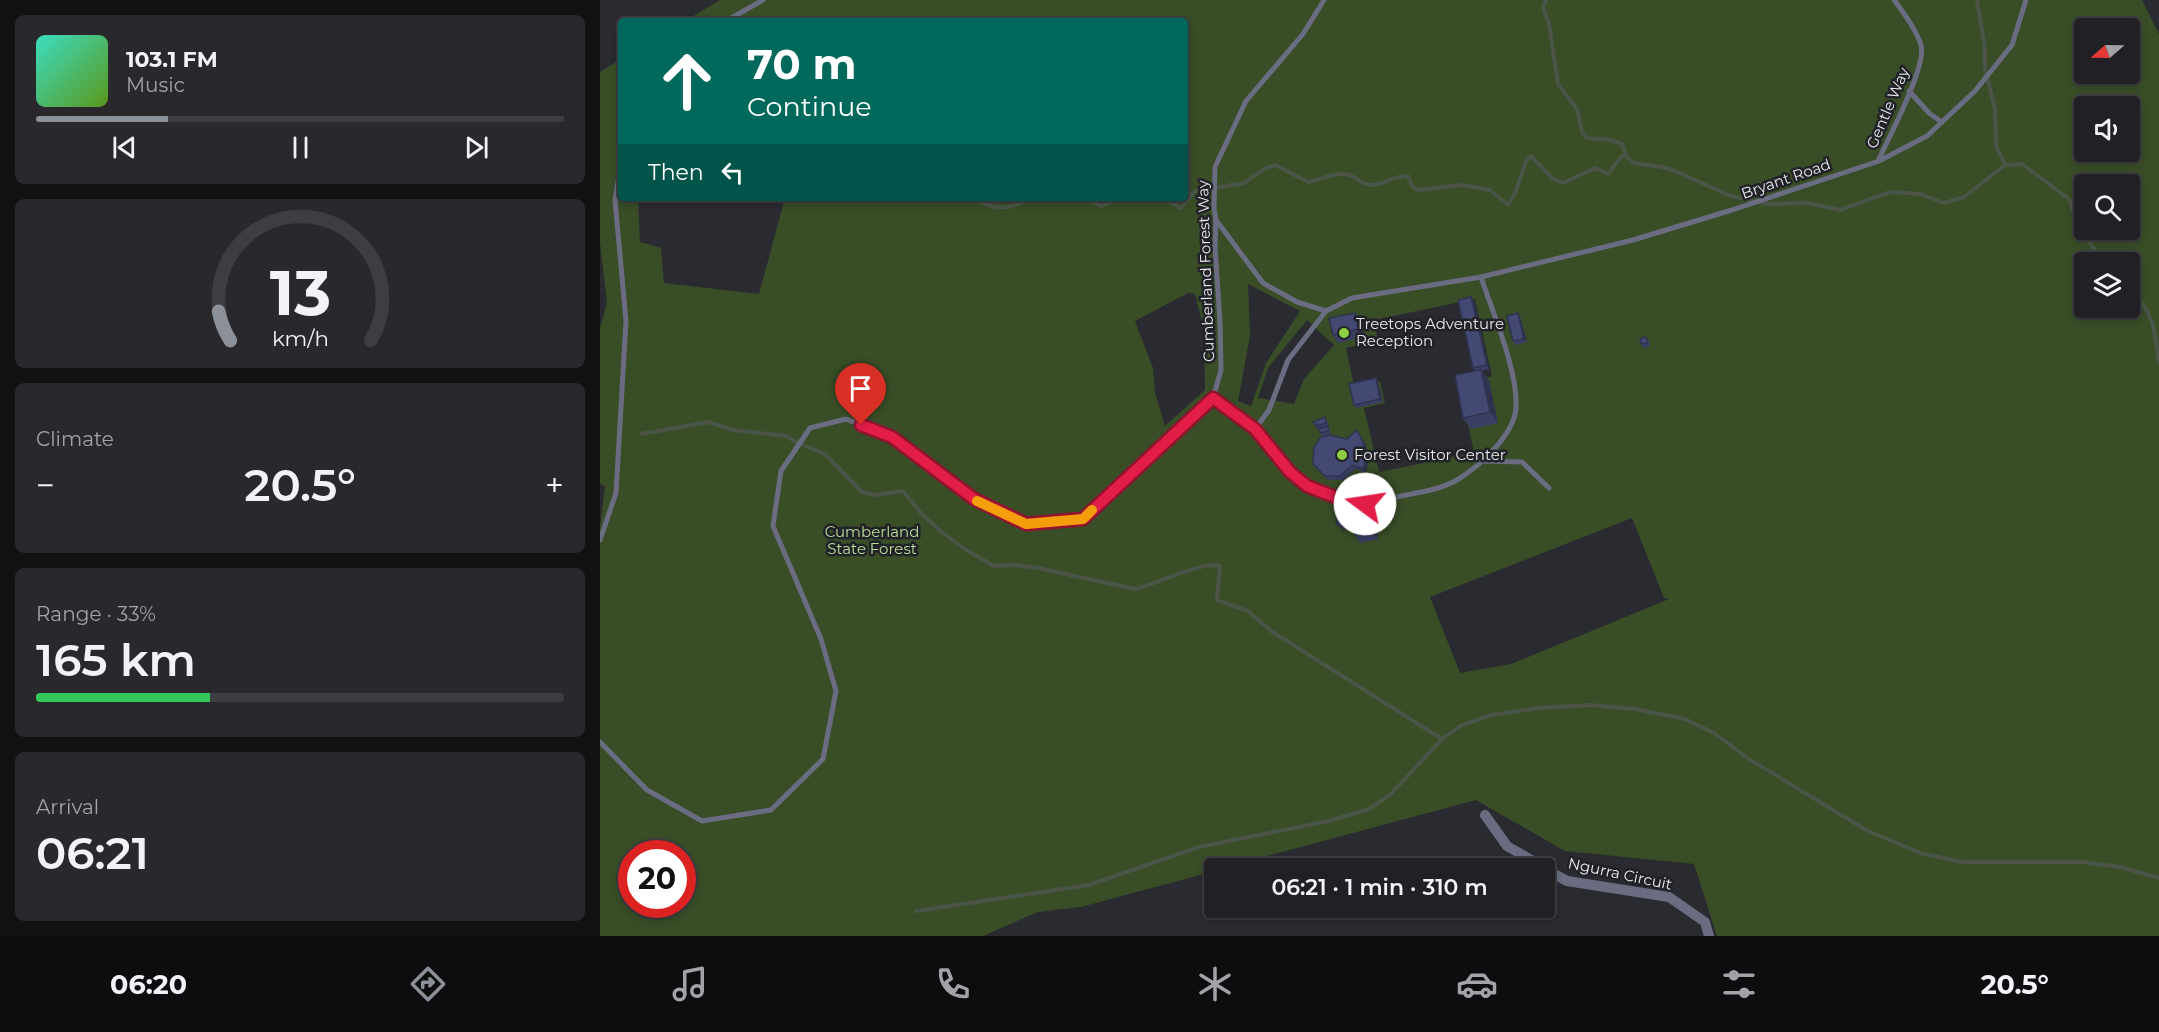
<!DOCTYPE html>
<html lang="en">
<head>
<meta charset="utf-8">
<style>
  :root { --surface:#202025; --page:#28282d; --text:#f1f3f6; --muted:#a2a3a7; --line:#3d3e42; --accent:#8c9099 }
  body { margin:0; font-family:Montserrat,sans-serif; background:var(--page); color:var(--text); height:100vh; display:flex; flex-direction:column; font-size:22px; white-space:nowrap }
  * { box-sizing:border-box; margin:0 }
  p { font-size:20px; color:var(--muted) }
  .icon { flex:none; width:33px; height:33px; fill:none; stroke:currentColor; stroke-width:2; stroke-linecap:round; stroke-linejoin:round }
  .map { position:relative; flex:1; overflow:hidden }
  .sheet { display:flex; flex-direction:column; gap:15px; padding:15px; background:#121214; width:600px }
  .sheet>* { flex:none }
  .top-card { position:absolute; left:18px; top:18px; width:570px; height:183px; border-radius:6px; box-shadow:0 3px 9px #0003,0 0 0 2px var(--line); background:#00695c; color:#fff; overflow:hidden }
  .needle { width:39px; rotate:250deg }
  .fabs { position:absolute; left:1474px; top:18px; display:grid; gap:12px }
  .fabs a { display:grid; place-items:center; width:66px; height:66px; border-radius:6px; background:var(--surface); box-shadow:0 3px 9px #0003,0 0 0 2px var(--line); font-size:30px }
  .speed { position:absolute; left:18px; top:840px; display:flex; gap:12px; font-size:30px; font-weight:700; text-align:center }
  .speed>* { display:grid; place-content:center; width:78px; height:78px; border-radius:50%; background:var(--surface); box-shadow:0 3px 9px #0003,0 0 0 2px var(--line); line-height:1 }
  .speed .limit { border:9px solid #d22; background:#fff; color:#111 }
  .pin { position:absolute; display:grid; place-items:center; width:51px; height:51px; color:#fff; margin:-62px -26px; border-radius:50% 50% 50% 0; rotate:-45deg; box-shadow:0 0 6px #0007 }
  .pin .icon { rotate:45deg }
  .me { position:absolute; width:66px; margin:-33px; rotate:284deg; stroke-linejoin:round; filter:drop-shadow(0 0 4px #0008) }
  .turn { display:flex; align-items:center; gap:21px; height:126px; padding:0 30px; font-size:27px }
  .turn .icon { width:78px; height:78px; stroke-width:2.5 }
  .turn b { display:block; font-size:42px; line-height:51px }
  .then { display:flex; align-items:center; height:57px; padding:0 30px; background:#0003; gap:12px; font-size:22px }
  .big { font-size:45px; font-weight:600; line-height:1.1 }
  .sheet .card { flex:1; display:flex; flex-direction:column; justify-content:center; gap:9px; min-width:0; padding:0 21px; border-radius:9px; background:var(--page) }
  .sheet .dial { align-items:center; gap:0 }
  .dial svg { height:156px; overflow:visible; fill:none; stroke:var(--line); stroke-width:7; stroke-linecap:round; text-anchor:middle }
  .dial text { fill:var(--text); stroke:none }
  .song { display:flex; align-items:center; gap:18px }
  .cover { width:72px; height:72px; border-radius:9px; background:linear-gradient(135deg,hsl(170 70% 55%),hsl(90 70% 35%)) }
  .played { height:6px; border-radius:3px; background:linear-gradient(90deg,var(--accent) 25%,var(--line) 25%) }
  .keys { display:flex; justify-content:space-around; direction:ltr }
  .heat { display:flex; justify-content:space-between; align-items:center; font-size:33px; direction:ltr }
  .charge { height:9px; border-radius:4px; background:linear-gradient(90deg,#34c759 33%,var(--line) 0) }
  .trip { position:absolute; left:604px; top:858px; width:351px; height:60px; border-radius:6px; background:var(--surface); box-shadow:0 3px 9px #0003,0 0 0 2px var(--line); font-weight:600; line-height:60px; text-align:center }
  .dock { display:flex; height:96px; justify-content:space-around; align-items:center; background:#0d0d0f; color:var(--muted) }
  .dock .icon { width:42px; height:42px }
  .dock .active { color:var(--accent) }
  .dock b { font-size:27px; color:var(--text) }
  main { display:flex; flex:1; min-height:0 }
  .map>svg:first-child { display:block }
  .green { fill:#394d27; fill-rule:evenodd }
  .lines { fill:none; stroke-linecap:round; stroke-linejoin:round }
  .stream { stroke:#4b5547; stroke-width:4 }
  .service { stroke:#6a6d81; stroke-width:5 }
  .minor { stroke:#6a6d81; stroke-width:10 }
  .wall { fill:#3a3f63 }
  .shaded-wall { fill:#303350 }
  .building { fill:#444973; stroke:#303350; stroke-width:1.5 }
  .route-casing { stroke:#92132f; stroke-width:15 }
  .route { stroke:#e11d48; stroke-width:10 }
  .slow { stroke:#f59e0b; stroke-width:10 }
  .poi-dot { fill:#8dce44; stroke:#212227; stroke-width:2 }
  .labels { text-anchor:middle; stroke-width:5; stroke-linejoin:round; paint-order:stroke }
  .street-label { font-size:15px; fill:#e9eaee; stroke:#212227 }
  .poi-label { font-size:15px; fill:#e9eaee; stroke:#212227; text-anchor:start }
  .park-label { font-size:15px; fill:#bade9a; stroke:#212227 }
</style>
</head>
<body>
<main>
<section class="sheet">
<div class="card">
<div class="song"><i class="cover"></i><div><b>103.1 FM</b><p>Music</p></div></div>
<div class="played"></div>
<div class="keys"><svg class="icon" aria-label="previous" viewBox="0 0 24 24"><path d="M18 5L8 12l10 7zM5 5v14"/></svg><svg class="icon" aria-label="pause" viewBox="0 0 24 24"><path d="M8 5v14M16 5v14"/></svg><svg class="icon" aria-label="next" viewBox="0 0 24 24"><path d="M6 5l10 7-10 7zM19 5v14"/></svg></div>
</div>
<div class="card dial"><svg viewBox="0 0 100 80">
<path d="M14 69A42 42 0 1 1 86 69"/>
<path d="M14 69A42 42 0 0 1 8 54" stroke="#8c9099"/>
<text x="50" y="56" font-size="32" font-weight="700">13</text>
<text x="50" y="72" font-size="11">km/h</text>
</svg></div>
<div class="card"><p>Climate</p>
<div class="heat"><a>−</a><b class="big">20.5°</b><a>+</a></div>
</div>
<div class="card"><p>Range · 33%</p><b class="big">165 km</b><div class="charge"></div></div>
<div class="card"><p>Arrival</p><b class="big">06:21</b></div>
</section>
<div class="map">
<svg width="1559" height="936" viewBox="0 0 1559 936">
  <rect width="100%" height="100%" fill="#2a2b31"/>
  <path class="green" d="M120 0H1542L1559 34V936H1117L1094 864 965 851 876 800 623 868H615V871L481 907 438 912 383 936H0V528L5 486 0 484V328L7 303 0 242V72L21 59V198H38L40 242 61 248 64 283 159 294 185 198H585V21H85ZM1485 28H1530V74H1485ZM1485 106H1530V152H1485ZM1485 184H1530V230H1485ZM1485 262H1530V308H1485ZM648 284 700 311 666 363 651 406 638 401 650 336ZM588 293 595 294 604 329 605 390 565 426 555 393 553 368 535 321ZM875 299 892 376 860 384 874 453 779 472 764 408 785 403 780 381 754 386 746 348 778 341 774 320ZM707 320 734 345 704 379 694 404 658 398 668 368ZM766 446 769 458 766 472 755 469 743 480H728L716 467ZM1032 518 1064 598 1069 599 911 664 860 673 830 597ZM32 854H82V904H32Z"/>
  <g class="lines">
    <g class="stream">
      <polyline points="946,0 943,7 949,24 958,84 977,109 982,132 987,138 1011,140 1022,144 1026,155"/>
      <polyline points="1377,0 1385,48 1385,69 1395,108 1396,145 1405,165"/>
      <polyline points="1405,165 1422,164 1469,199 1479,227 1496,252 1508,262"/>
      <path d="M374 198C394 211 410 210 431 198"/>
      <polyline points="486,198 501,206 520,198"/>
      <path d="M562 198 581 208 595 191 644 183 664 169 675 165 708 182C721 180 737 171 750 175 758 178 762 185 771 185 784 185 794 175 808 176L812 186 817 190 862 185 890 190 908 205 915 193 927 159 931 156 953 179 963 183 995 168 1008 174 1021 157 1026 155 1033 163 1063 167 1080 173 1128 195 1168 204 1208 203 1240 210 1290 192 1320 194 1344 203 1364 197 1405 165"/>
      <path d="M1530 287C1555 317 1554 326 1559 363"/>
      <path d="M41 434 109 422 133 430 186 436 198 443 225 454 262 492 275 495 303 491 321 513 339 530 366 550 394 566 413 565 438 568 535 589C557 584 601 561 620 566L617 600 648 611 671 631 842 739"/>
      <polyline points="316,911 489,885 599,847 729,821 769,809 790,795 842,739 860,726 891,715 940,708 990,705 1035,709 1085,719 1114,733 1149,759 1268,831 1323,854 1363,862 1482,862 1520,867 1559,878"/>
    </g>
    <g class="service">
      <polyline points="126,21 163,0"/>
      <polyline points="1309,91 1330,114 1342,122"/>
      <path d="M1279 159C1289 137 1327 66 1321 45 1316 29 1304 13 1294 0"/>
      <polyline points="616,220 663,283 697,302 726,311 752,298 881,277 1033,240 1132,210 1279,161 1327,136 1375,91 1412,45 1426,0"/>
      <path d="M613 398C627 409 646 418 657 431 673 450 686 476 709 487 725 494 748 506 765 504 774 503 783 500 792 498 813 493 838 491 857 480 880 466 914 435 916 408 918 370 893 314 881 277"/>
      <polyline points="655,429 669,410 688,360 726,311"/>
      <polyline points="881,461 922,462 949,488"/>
      <polyline points="0,540 16,493 26,321 15,200 21,164"/>
      <polyline points="0,742 47,790 102,821 171,810 223,759 236,691 221,639 173,526 181,471 210,428 246,419 292,437 373,499 426,524 483,519 613,398 621,370 620,322 615,247 616,220 614,208 615,167 646,101 703,34 724,0"/>
    </g>
    <g class="minor">
      <polyline points="885,815 907,846 945,868"/>
      <polyline points="945,869 967,881 1069,897 1105,922 1109,936"/>
    </g>
  </g>
  <g class="wall">
    <polygon points="871,297 874,301 889,369 882,371 889,381 898,423 871,429 863,418 875,371 873,368"/>
    <polygon points="755,313 761,320 764,337 738,343 733,335"/>
    <polygon points="920,317 927,342 916,345 913,341"/>
    <polygon points="1049,341 1050,346 1044,348 1041,344"/>
    <polygon points="776,378 778,382 783,402 756,408 754,405"/>
    <polygon points="728,421 728,427 730,430 731,434 729,435 747,439 759,433 766,446 769,458 765,472 755,469 743,480 728,480 716,467 713,464 723,437 713,422"/>
    <polygon points="764,516 774,522 778,539 760,543 755,535"/>
  </g>
  <g class="shaded-wall">
    <polygon points="871,297 874,301 889,369 887,365"/>
    <polygon points="755,313 761,320 764,337 759,329"/>
    <polygon points="918,313 920,317 927,342 924,339"/>
    <polygon points="881,370 889,381 898,423 890,412"/>
    <polygon points="776,378 778,382 783,402 780,399"/>
    <polygon points="757,430 766,446 769,458 765,472 763,469"/>
    <polygon points="769,515 774,522 778,539 772,532"/>
    <polygon points="749,517 752,520 744,531 741,527"/>
  </g>
  <g class="building">
    <polygon points="871,297 887,365 873,368 858,300"/>
    <polygon points="755,313 759,329 733,335 729,318"/>
    <polygon points="918,313 924,339 913,341 907,316"/>
    <polygon points="1046,337 1048,343 1041,344 1040,339"/>
    <polygon points="881,370 890,412 863,418 855,375"/>
    <polygon points="776,378 780,399 754,405 749,384"/>
    <polygon points="725,417 726,423 716,426 713,422"/>
    <polygon points="728,426 728,431 721,433 718,429"/>
    <polygon points="757,430 763,442 766,455 763,469 752,465 740,476 725,476 713,464 714,447 721,437 729,435 747,439"/>
    <polygon points="762,512 763,516 769,515 772,532 755,535 751,514"/>
    <polygon points="744,513 749,517 741,527 736,523"/>
  </g>
  <g class="lines">
    <g class="route-casing">
      <polyline id="route" points="261,425 292,437 374,499 426,524 483,519 613,398 655,429 690,472 707,486 750,503 765,504"/>
    </g>
    <use href="#route" class="route"/>
    <polyline class="slow" points="377,501 426,524 483,519 492,510"/>
  </g>
  <g class="poi-dot">
    <circle cx="744" cy="333" r="6"/>
    <circle cx="742" cy="455" r="6"/>
  </g>
  <g class="labels">
    <g class="street-label">
      <text transform="translate(1288 108) rotate(-67)" y="5">Gentle Way</text>
      <text transform="translate(1186 179) rotate(-19)" y="5">Bryant Road</text>
      <text transform="translate(606 271) rotate(-92)" y="5">Cumberland Forest Way</text>
      <text transform="translate(1020 874) rotate(12)" y="5">Ngurra Circuit</text>
    </g>
    <g class="poi-label">
      <text x="756" y="329">Treetops Adventure<tspan x="756" dy="17">Reception</tspan></text>
      <text x="754" y="460">Forest Visitor Center</text>
    </g>
    <g class="park-label">
      <text x="272" y="537">Cumberland<tspan x="272" dy="17">State Forest</tspan></text>
    </g>
  </g>
</svg>
<div class="fabs">
<a><svg class="needle" viewBox="-14 -14 28 28"><path d="M0-13l5 13h-10z" fill="#e53935"/><path d="M0 13l5-13h-10z" fill="#a2a3a7"/></svg></a>
<a><svg class="icon" aria-label="sound" viewBox="0 0 24 24"><path d="M4 9h4l5-4v14l-5-4H4zM17 9q2 3 0 6"/></svg></a>
<a><svg class="icon" aria-label="search" viewBox="0 0 24 24"><circle cx="10" cy="10" r="6"/><path d="M15 15l6 6"/></svg></a>
<a><svg class="icon" aria-label="layers" viewBox="0 0 24 24"><path d="M12 4l9 5-9 5-9-5zM3 14l9 5 9-5"/></svg></a>
</div>
<div class="speed"><div class="limit">20</div></div>
<div class="pin" style="left:261px;top:425px;background:#d93025"><svg class="icon" aria-label="arrive" viewBox="0 0 24 24"><path d="M6 21V4h12l-3 4 3 4H6"/></svg></div>
<svg class="me" style="left:765px;top:504px" viewBox="-20 -20 40 40"><circle r="19" fill="#fff"/><path d="M0-13L10 11 0 6-10 11z" fill="#e11d48"/></svg>
<div class="trip">06:21 · 1 min · 310 m</div>
<div class="top-card">
<div class="turn"><svg class="icon" aria-label="ahead" viewBox="0 0 24 24"><path d="M12 20V5M6 11l6-6 6 6"/></svg><div><b>70 m</b>Continue</div></div>
<div class="then">Then<svg class="icon" aria-label="left" viewBox="0 0 24 24"><path d="M17 20v-9H6M10 6l-5 5 5 5"/></svg></div>
</div>
</div>
</main>
<nav class="dock">
<b>06:20</b>
<svg class="icon active" aria-label="directions" viewBox="0 0 24 24"><path d="M12 3l9 9-9 9-9-9zM9 14v-3h6M13 9l2 2-2 2"/></svg>
<svg class="icon" aria-label="music" viewBox="0 0 24 24"><path d="M9 18V5l10-2v13"/><circle cx="6" cy="18" r="3"/><circle cx="16" cy="16" r="3"/></svg>
<svg class="icon" aria-label="phone" viewBox="0 0 24 24"><path d="M5 4h4l2 5-3 2q2 4 5 5l2-3 5 2v4C11 20 4 13 5 4z"/></svg>
<svg class="icon" aria-label="climate" viewBox="0 0 24 24"><path d="M12 3v18M4 7l16 10M4 17L20 7"/></svg>
<svg class="icon" aria-label="car" viewBox="0 0 24 24"><path d="M5 17H2v-5l4-1 3-4h7l3 4 3 1v5h-3M9 17h6M6 11h13"/><circle cx="7" cy="17" r="2"/><circle cx="17" cy="17" r="2"/></svg>
<svg class="icon" aria-label="filters" viewBox="0 0 24 24"><path d="M4 7h16M4 17h16"/><circle cx="9" cy="7" r="2"/><circle cx="15" cy="17" r="2"/></svg>
<b>20.5°</b>
</nav>
</body>
</html>
